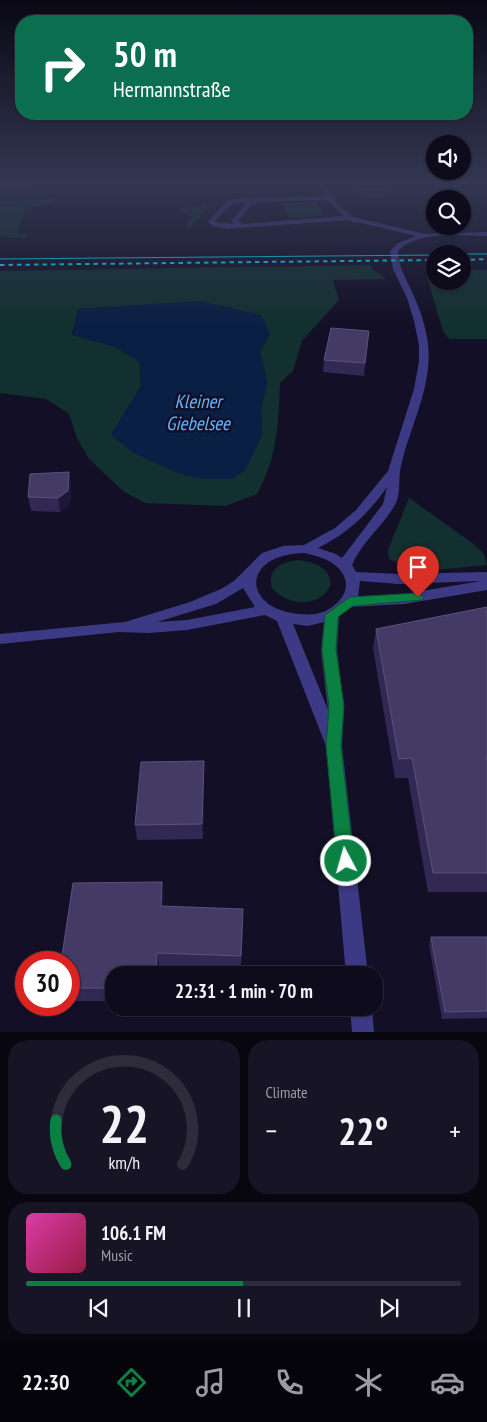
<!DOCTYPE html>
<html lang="en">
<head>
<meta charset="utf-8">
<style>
  :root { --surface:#0e0b1c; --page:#171425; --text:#f1f3f6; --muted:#9b9ba3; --line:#2e2b3b; --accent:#0b8043 }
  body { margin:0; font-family:"PT Sans Narrow",sans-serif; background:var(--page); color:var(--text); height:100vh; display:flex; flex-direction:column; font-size:19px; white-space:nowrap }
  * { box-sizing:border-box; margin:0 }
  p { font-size:16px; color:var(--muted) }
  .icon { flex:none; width:28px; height:28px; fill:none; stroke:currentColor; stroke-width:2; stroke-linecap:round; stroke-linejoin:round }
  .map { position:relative; height:1032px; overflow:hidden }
  .details { display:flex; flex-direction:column; gap:8px; padding:8px; background:#08060f; flex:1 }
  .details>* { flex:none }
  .top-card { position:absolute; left:15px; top:15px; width:458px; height:105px; border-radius:20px; box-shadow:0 1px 4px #0004,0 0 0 1px var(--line); background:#0b6e4f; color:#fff; overflow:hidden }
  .controls { position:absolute; left:426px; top:135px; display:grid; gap:10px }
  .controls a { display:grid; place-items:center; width:45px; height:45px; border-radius:50%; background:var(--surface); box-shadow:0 1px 4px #0004,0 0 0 1px var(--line); font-size:25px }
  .speed { position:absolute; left:15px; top:951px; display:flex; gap:10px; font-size:25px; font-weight:700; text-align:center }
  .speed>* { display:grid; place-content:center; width:65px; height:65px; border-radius:50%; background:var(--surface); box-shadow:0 1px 4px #0004,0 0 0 1px var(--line); line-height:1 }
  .speed .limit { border:8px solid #d22; background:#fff; color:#111 }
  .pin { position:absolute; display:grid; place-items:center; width:42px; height:42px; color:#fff; margin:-51px -21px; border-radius:50% 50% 50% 0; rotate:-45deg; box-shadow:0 0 5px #0007 }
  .pin .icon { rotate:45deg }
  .me { position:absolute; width:55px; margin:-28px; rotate:354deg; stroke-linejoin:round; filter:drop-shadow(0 0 4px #0008) }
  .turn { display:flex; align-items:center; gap:18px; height:105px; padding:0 15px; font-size:22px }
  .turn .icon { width:65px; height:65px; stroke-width:2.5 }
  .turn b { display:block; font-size:35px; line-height:42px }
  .big { font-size:38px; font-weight:800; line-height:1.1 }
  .details .widget { flex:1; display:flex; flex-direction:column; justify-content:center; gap:8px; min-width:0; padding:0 18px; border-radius:20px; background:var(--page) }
  .details .dial { align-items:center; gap:0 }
  .dial svg { height:130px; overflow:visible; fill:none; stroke:var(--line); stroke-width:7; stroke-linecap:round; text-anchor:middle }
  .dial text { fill:var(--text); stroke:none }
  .song { display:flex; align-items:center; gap:15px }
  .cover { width:60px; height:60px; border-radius:8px; background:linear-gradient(135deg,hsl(320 70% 55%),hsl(340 70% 35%)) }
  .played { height:5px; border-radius:2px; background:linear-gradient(90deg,var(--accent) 50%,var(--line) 50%) }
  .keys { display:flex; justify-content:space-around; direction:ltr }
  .heat { display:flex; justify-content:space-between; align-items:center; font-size:28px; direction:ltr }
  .details .tiles { flex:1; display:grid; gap:8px; grid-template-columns:1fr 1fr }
  .widget:last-child { grid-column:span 2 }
  .trip { position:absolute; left:105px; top:966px; width:278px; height:50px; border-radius:20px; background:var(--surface); box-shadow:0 1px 4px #0004,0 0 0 1px var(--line); font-weight:800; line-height:50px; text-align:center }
  .tab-bar { display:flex; height:80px; justify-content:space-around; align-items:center; background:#06040b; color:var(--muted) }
  .tab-bar .icon { width:35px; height:35px }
  .tab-bar .current { color:var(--accent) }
  .tab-bar b { font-size:22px; color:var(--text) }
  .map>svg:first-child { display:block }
  .green { fill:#12302f; fill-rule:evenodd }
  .water { fill:#0a1f44 }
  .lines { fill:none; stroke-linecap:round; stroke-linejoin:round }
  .minor { fill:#3d3a85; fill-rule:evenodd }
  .tram { stroke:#00e5ff; stroke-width:1 }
  .rail { stroke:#00e5ff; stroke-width:2; stroke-dasharray:4.5 4; stroke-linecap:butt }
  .wall { fill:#312854 }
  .shaded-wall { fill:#1d163a }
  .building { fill:#433a66; stroke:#5a527e }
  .route { fill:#0b8043; stroke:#07532c }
  .labels { text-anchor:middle; stroke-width:5; stroke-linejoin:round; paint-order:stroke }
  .water-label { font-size:19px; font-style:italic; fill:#62b6ff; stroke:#130f26 }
</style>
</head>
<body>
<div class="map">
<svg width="487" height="1032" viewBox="0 0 487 1032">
  <rect width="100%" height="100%" fill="#130f26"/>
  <g class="green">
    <polygon points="55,199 54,204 25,209 17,234 28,234 27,238 10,238 0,235 0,201"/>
    <polygon points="315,202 324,216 289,218 283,203"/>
    <polygon points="209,203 209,205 188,230 187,222 192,217 181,212 179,208 203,207 203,204"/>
    <path d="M371 265 372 269 386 279 333 280 339 300 302 341 293 371 280 383C278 425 278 456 257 494L225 506 145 503 123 491 89 459 77 438 69 414 46 399 0 393V271ZM117 307 270 334 260 352 267 382 261 410 262 436 203 479C167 470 140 458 111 435L141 386 140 362 115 347 72 334 78 309Z"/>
    <polygon points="425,270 435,270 435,281 462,281 463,270 487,270 487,339 449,339 443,331"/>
    <polygon points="409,498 475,545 484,554 487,565 416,572 403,570 403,565 389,559 388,550"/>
    <path d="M298 560C314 562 328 566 331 584 321 609 287 606 272 588 266 569 282 562 298 560Z"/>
  </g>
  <polygon class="water" points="200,301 261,315 270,334 260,352 267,382 261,410 262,436 245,470 232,479 203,479 177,473 132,452 111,435 141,386 140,362 115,347 72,335 78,309"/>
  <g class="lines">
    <g class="minor">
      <path d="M317 182H323L337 204 353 217 425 234 487 232V236C460 236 418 230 398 251 398 267 407 280 413 294 420 309 426 327 428 344 433 386 410 426 401 466 398 478 401 492 396 503 384 526 362 541 352 565L356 572 399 574 487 572V590L404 604 351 607 339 616 337 650 344 706 342 746 368 975H346L326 746 277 621 265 615 187 630 149 633 119 632 0 644V634L125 622 190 602 221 589 234 581 262 553 283 546 304 545 335 528 356 510 388 471 414 389 419 361V345L414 321 407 298 393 269 390 251 398 243 416 236 357 222 354 223 349 220 227 229 213 226 208 222 225 203 233 199 326 196ZM328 200 344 216 244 224 238 221 251 205 257 202ZM247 202 231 222 234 224 215 222C227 208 228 203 247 202ZM387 487 383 504 342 558 336 554 318 548C348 533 368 514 387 487ZM305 553C312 555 321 557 327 560 352 573 352 595 329 609 320 615 309 615 299 614 242 609 240 554 305 553ZM360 581 399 584 481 581 404 594 358 597ZM243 588 255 607 187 620 157 622 216 604ZM324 622 321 650 328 710 293 624 308 626Z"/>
      <polygon points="350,1008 372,1008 374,1032 352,1032"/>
    </g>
    <g class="tram">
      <polyline points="462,254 487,254"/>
      <polyline points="0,259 435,255"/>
    </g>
    <g class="rail">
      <polyline points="462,260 487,259"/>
      <polyline points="0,265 435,260"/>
    </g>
  </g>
  <g class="wall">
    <polygon points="0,182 35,182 33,188 0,189"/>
    <polygon points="85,182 121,182 121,185 86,186"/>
    <polygon points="172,182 206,182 172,183"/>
    <polygon points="345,182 383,182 389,189 388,197 358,198"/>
    <polygon points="369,331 364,376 323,372 324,360"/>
    <polygon points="69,472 71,486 70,505 60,512 31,511 28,497"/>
    <polygon points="487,607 487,892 428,892 408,778 395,778 373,648 376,629"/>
    <polygon points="204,761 204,777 203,839 137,840 135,825"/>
    <polygon points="162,882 164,895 163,906 243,922 241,968 159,965 114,975 114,1001 69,1001 69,962"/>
    <polygon points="431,937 487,937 487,1018 442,1019 429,945"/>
  </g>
  <g class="shaded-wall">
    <polygon points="69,472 71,486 70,505 60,512 58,498"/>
    <polygon points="204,761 204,777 203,839 202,824"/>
    <polygon points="162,882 164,895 162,919 161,906"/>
    <polygon points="157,953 159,965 158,975 156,975"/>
  </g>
  <g class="building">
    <polygon points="351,182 383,182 389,189 358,190"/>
    <polygon points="331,328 369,331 365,363 324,360"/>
    <polygon points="69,472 68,491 58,498 28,497 30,474"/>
    <polygon points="487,607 487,758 486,758 487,761 487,873 433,873 412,758 399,759 376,629"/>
    <polygon points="204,761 202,824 135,825 141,762"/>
    <polygon points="162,882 161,906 243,909 241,956 157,953 156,975 114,975 114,988 69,988 69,962 61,962 73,883"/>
    <polygon points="431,937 487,937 487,1011 445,1012"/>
  </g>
  <linearGradient id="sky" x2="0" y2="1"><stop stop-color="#0a0815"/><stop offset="0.56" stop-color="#333752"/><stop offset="1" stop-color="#333752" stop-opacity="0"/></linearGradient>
  <rect width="487" height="326" fill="url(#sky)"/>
  <polygon class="route" points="418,593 424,597 422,600 353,606 338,617 336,650 344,706 341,746 354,861 352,867 346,869 340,867 337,861 326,746 329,706 322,650 325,615 350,597"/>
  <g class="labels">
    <g class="water-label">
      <text x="198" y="408">Kleiner<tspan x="198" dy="22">Giebelsee</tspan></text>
    </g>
  </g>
</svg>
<div class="controls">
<a><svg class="icon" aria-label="sound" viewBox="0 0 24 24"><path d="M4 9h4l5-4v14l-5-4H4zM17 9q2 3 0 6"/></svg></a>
<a><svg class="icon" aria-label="search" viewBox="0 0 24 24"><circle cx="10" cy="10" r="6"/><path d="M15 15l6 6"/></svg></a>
<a><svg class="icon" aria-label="layers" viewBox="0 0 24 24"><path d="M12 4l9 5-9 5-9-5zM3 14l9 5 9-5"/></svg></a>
</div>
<div class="speed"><div class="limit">30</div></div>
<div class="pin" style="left:418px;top:597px;background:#d93025"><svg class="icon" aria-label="arrive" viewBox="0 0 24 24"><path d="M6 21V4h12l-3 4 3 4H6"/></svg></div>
<svg class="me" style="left:346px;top:861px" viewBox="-20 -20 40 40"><circle r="17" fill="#0b8043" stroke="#fff" stroke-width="3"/><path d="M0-11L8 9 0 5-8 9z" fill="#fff"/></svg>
<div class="trip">22:31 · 1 min · 70 m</div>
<div class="top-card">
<div class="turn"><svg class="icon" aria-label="right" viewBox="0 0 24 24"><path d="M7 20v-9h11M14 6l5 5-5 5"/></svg><div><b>50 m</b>Hermannstraße</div></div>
</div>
</div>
<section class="details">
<div class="tiles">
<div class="widget dial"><svg viewBox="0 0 100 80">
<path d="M14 69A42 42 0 1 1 86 69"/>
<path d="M14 69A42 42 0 0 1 8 42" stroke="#0b8043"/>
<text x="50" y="56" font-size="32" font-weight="700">22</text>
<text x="50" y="72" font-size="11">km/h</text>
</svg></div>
<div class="widget"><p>Climate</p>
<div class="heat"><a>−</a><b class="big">22°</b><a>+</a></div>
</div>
<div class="widget">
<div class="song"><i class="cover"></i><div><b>106.1 FM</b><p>Music</p></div></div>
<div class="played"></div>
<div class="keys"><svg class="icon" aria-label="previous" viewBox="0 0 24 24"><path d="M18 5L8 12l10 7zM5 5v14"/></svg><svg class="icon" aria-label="pause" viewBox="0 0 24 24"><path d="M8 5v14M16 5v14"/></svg><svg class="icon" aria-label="next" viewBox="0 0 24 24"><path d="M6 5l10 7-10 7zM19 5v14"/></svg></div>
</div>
</div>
</section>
<nav class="tab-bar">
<b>22:30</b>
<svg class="icon current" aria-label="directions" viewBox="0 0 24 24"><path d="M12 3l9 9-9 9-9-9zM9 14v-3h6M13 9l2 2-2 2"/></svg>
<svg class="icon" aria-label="music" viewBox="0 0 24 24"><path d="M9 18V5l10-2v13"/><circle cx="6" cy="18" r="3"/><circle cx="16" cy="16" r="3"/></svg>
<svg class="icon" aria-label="phone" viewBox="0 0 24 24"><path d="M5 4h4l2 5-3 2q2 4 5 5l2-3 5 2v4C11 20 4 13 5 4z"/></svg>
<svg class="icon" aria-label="climate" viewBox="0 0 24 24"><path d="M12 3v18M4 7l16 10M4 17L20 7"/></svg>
<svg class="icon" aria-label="car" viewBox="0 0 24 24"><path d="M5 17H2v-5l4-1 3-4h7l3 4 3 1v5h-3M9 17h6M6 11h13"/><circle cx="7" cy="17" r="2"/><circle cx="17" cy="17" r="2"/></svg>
</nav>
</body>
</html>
